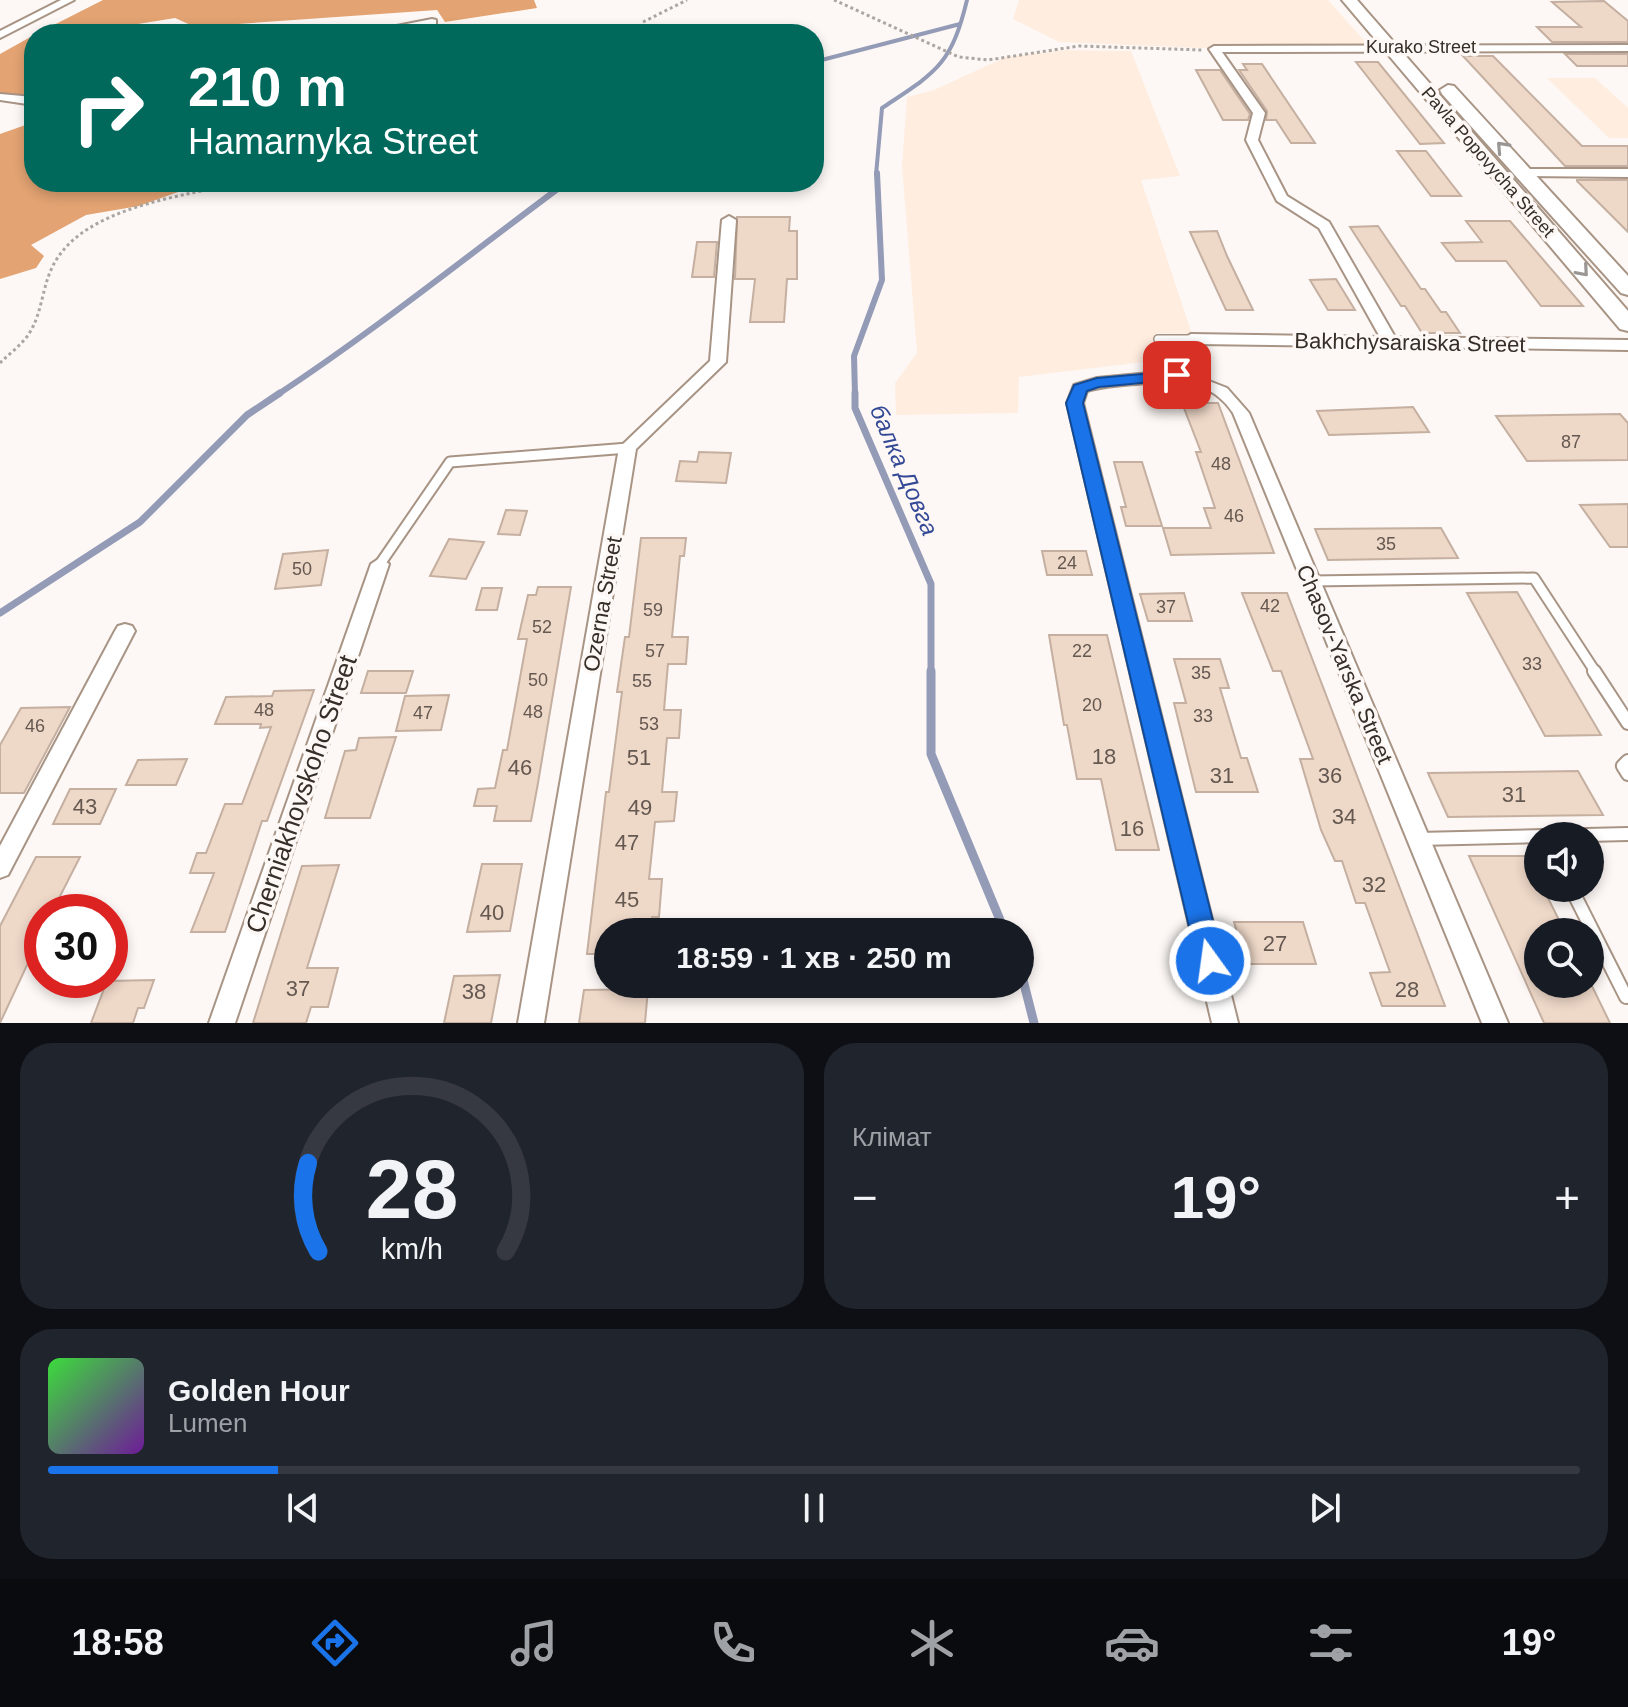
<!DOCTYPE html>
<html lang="uk">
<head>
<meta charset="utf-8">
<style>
  :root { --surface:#171b24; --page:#20242c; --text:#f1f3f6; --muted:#9ea1a6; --line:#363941; --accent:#1a73e8 }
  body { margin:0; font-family:Arial,sans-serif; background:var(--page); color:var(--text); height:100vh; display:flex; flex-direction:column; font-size:30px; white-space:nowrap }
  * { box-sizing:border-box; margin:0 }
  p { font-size:26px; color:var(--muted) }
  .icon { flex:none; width:44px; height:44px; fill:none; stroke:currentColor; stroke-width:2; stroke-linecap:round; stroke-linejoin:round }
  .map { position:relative; height:1023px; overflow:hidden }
  .details { display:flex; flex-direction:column; gap:20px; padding:20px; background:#0d0f14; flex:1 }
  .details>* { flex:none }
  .guide { position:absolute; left:24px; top:24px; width:800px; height:168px; border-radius:32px; box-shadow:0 4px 12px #0003; background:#00695c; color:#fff; overflow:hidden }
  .tools { position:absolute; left:1524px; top:822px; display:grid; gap:16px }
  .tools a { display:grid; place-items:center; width:80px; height:80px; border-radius:50%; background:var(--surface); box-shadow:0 4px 12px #0003; font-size:40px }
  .speed { position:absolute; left:24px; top:894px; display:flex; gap:16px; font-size:40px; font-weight:700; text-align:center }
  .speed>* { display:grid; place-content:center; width:104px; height:104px; border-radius:50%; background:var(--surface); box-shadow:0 4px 12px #0003; line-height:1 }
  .speed .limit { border:12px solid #d22; background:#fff; color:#111 }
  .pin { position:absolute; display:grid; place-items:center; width:68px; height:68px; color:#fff; margin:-34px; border-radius:16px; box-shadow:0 4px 12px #0006 }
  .me { position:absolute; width:88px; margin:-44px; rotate:346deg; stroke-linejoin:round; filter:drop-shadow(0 0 6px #0008) }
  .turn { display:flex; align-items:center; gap:28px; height:168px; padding:0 32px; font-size:36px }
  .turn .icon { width:104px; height:104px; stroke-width:2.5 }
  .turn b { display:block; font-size:56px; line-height:68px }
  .big { font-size:60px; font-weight:700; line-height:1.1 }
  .details .widget { flex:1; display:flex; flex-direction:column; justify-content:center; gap:12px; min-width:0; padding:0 28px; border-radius:32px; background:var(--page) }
  .details .dial { align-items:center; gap:0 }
  .dial svg { height:208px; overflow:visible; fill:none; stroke:var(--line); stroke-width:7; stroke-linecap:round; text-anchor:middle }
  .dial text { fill:var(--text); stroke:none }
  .song { display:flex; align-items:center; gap:24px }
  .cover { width:96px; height:96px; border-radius:12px; background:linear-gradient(135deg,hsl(120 70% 55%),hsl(280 70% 35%)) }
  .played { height:8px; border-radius:4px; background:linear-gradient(90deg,var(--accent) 15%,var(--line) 15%) }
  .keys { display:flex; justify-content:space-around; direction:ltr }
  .heat { display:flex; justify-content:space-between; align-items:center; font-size:44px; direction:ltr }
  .details .tiles { flex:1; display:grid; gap:20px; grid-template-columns:1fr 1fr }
  .widget:last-child { grid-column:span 2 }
  .trip { position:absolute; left:594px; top:918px; width:440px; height:80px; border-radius:40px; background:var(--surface); box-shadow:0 4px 12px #0003; font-weight:700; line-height:80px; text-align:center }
  .menu { display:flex; height:128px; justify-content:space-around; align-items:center; background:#090b0e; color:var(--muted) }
  .menu .icon { width:56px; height:56px }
  .menu .current { color:var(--accent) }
  .menu b { font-size:36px; color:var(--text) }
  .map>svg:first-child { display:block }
  .built { fill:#ffede0 }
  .forest { fill:#e3a372 }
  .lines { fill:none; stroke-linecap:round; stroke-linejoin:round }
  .stream-far3 { stroke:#939bb6; stroke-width:4 }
  .stream-far2 { stroke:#939bb6; stroke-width:6 }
  .stream-far1 { stroke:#939bb6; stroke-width:7 }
  .stream { stroke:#939bb6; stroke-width:9 }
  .building { fill:#eed8c8; stroke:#c4afa0; stroke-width:2 }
  .lane-far2-casing { stroke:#a89485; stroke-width:10 }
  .lane-far1-casing { stroke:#a89485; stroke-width:13 }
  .lane-casing { stroke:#a89485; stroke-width:16 }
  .street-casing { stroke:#a89485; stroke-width:4 }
  .secondary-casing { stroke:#a89485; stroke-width:4 }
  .path { stroke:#aca6a2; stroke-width:3; stroke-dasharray:3 3; stroke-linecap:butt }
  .lane-far2 { stroke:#fff; stroke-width:7 }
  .lane-far1 { stroke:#fff; stroke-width:9 }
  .lane { stroke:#fff; stroke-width:12 }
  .street { fill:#fff; fill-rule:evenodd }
  .secondary { fill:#fff; fill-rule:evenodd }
  .oneway { stroke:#9a9694 }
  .route { fill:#1a73e8; stroke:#114b97; stroke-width:2 }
  .labels { text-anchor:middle; stroke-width:7; stroke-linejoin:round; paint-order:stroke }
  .far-street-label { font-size:18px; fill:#362e28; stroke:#fdf8f5 }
  .number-label { font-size:18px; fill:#645850 }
  .street-label { font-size:22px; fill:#362e28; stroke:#fdf8f5 }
  .near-number-label { font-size:22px; fill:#645850 }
  .water-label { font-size:24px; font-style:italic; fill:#344996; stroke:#fdf8f5 }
  .near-street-label { font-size:26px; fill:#362e28; stroke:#fdf8f5 }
</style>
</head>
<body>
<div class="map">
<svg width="1628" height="1023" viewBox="0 0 1628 1023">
  <rect width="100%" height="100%" fill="#fdf8f5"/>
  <g class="built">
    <polygon points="1019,0 1328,0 1369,46 1200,48 1059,42 1013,19"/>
    <polygon points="1064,50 1131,51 1180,176 1141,180 1192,334 1157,333 1161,360 1019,377 1018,413 896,415 895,383 917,353 902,166 907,97 934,90 1006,57"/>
    <polygon points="1547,78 1595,78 1628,108 1628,138 1609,138"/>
  </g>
  <g class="forest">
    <polygon points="103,0 534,0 537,8 445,22 437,10 195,27 175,18 132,25 127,34 36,34"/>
    <polygon points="34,35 34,93 23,99 0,96 0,54"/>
    <polygon points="34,122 34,182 206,182 139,206 86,215 31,245 44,256 36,268 0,279 0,134"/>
  </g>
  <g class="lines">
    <g class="stream-far3">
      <polyline points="814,62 960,24"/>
      <path d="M876 175 882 108C936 72 951 66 967 0"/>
    </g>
    <g class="stream-far2">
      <path d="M277 395C377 329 471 253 567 182"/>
      <polyline points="855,395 854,356 882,280 877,173"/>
    </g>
    <g class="stream-far1">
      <polyline points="855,393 855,408 931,584 931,673"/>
      <polyline points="0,613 140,522 247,415 280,393"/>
    </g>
    <g class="stream">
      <polyline points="931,671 931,754 1005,932"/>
      <polyline points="1020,968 1034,1023"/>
    </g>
  </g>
  <g class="building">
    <polygon points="1604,1 1628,21 1628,42 1552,42 1537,27 1581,27 1552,2"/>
    <polygon points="1565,54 1628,54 1628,66 1577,66"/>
    <polygon points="1463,56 1493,56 1582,146 1628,146 1628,166 1565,166"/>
    <polygon points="1356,62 1378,62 1444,143 1420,144"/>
    <polygon points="1243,64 1262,64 1315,143 1291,143 1276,120 1266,120 1267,111 1239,70 1247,70"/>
    <polygon points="1196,70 1220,70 1250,114 1248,120 1223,120"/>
    <polygon points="1397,151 1426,151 1461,196 1431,196"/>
    <polygon points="1577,180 1628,180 1628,232 1577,181"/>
    <polygon points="737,217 790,217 789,231 797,231 797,279 787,279 784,322 750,322 755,279 735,279"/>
    <polygon points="1466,221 1510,221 1583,306 1541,306 1506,261 1456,261 1442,243 1482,242"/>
    <polygon points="1378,226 1421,289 1425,289 1441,312 1446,312 1460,333 1422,333 1405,306 1401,306 1350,227"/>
    <polygon points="1217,231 1227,256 1253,310 1226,310 1190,232"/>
    <polygon points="697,242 717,242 714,277 692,277"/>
    <polygon points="1336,279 1355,310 1328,310 1310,280"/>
    <polygon points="1182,403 1218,403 1274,553 1171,555 1163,528 1211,528 1204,508 1215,508 1196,452 1201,452"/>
    <polygon points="1413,407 1429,432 1329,435 1317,411"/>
    <polygon points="1620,414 1628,423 1628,460 1527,461 1496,416"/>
    <polygon points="699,452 731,453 726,483 676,481 680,461 697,462"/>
    <polygon points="1114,462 1142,462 1162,526 1126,526 1121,507 1126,507"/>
    <polygon points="1628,504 1628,547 1610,547 1580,505"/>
    <polygon points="506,510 527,511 520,535 498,534"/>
    <polygon points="1441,528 1458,558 1328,560 1315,529"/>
    <polygon points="641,538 686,538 684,556 680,556 672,637 688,637 686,664 668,664 664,710 681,710 679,738 667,738 662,792 677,792 674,821 655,822 649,879 662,879 659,917 652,917 651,932 608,932 608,954 587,954 606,792 609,792 622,692 617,692 625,637 629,637"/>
    <polygon points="449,539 484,542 466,579 430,576"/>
    <polygon points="328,550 321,585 275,589 283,554"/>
    <polygon points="1042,551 1086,551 1092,575 1047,575"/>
    <polygon points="538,587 571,587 538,783 531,821 494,821 497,806 474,806 478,789 495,788 503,750 507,750 527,639 518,639 528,595 536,595"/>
    <polygon points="482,588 502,588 497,610 476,610"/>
    <polygon points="1517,592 1601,735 1545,736 1467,593"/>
    <polygon points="1184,593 1192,621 1148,621 1140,594"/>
    <polygon points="1242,593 1287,593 1445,1006 1382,1006 1370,973 1390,972 1365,903 1356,903 1342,861 1335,861 1321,830 1300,759 1313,759 1281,671 1273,671"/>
    <polygon points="1049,635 1107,635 1159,850 1116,850 1101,779 1077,779 1067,725 1064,725"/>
    <polygon points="1174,659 1220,659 1229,688 1220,688 1241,758 1247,758 1258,792 1196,792 1174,703 1186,703"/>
    <polygon points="368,671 413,671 406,693 361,693"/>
    <polygon points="314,690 267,821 262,821 225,932 191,932 214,873 190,873 197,853 206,853 225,804 242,804 271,727 260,728 261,724 215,724 226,697 272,696 274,691"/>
    <polygon points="449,695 441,730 396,731 405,696"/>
    <polygon points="70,707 24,793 0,793 0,745 21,708"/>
    <polygon points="396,737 370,818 325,818 345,751 356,750 359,738"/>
    <polygon points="187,759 176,785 126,785 138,760"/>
    <polygon points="1578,771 1603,815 1448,817 1428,773"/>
    <polygon points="70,789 116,789 100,824 53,824"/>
    <polygon points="1469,856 1527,856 1538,877 1538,888 1543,888 1565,932 1538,932 1538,984 1591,984 1610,1023 1544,1023"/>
    <polygon points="36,857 80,857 52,912 42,912 42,933 0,1023 0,926"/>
    <polygon points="482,864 522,864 510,931 467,932"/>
    <polygon points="339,865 307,968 338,968 328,1007 311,1007 306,1023 253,1023 302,866"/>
    <polygon points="1234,922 1303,922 1316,964 1246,964"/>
    <polygon points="500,975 491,1023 444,1023 454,976"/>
    <polygon points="154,980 144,1008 138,1008 133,1023 91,1023 107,981"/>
    <polygon points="648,989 645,1023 579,1023 584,990"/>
  </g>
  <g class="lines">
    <g class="lane-far2-casing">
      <polyline id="lane-far2" points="1158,339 1191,339"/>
    </g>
    <g class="lane-far1-casing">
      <g id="lane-far1">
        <polyline points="380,564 450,462 628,448"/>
        <polyline points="1311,581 1534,578 1596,673"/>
      </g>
    </g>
    <g class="lane-casing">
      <g id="lane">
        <polyline points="1594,671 1628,723"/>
        <polyline points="1628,761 1623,766 1628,774"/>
        <polyline points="1418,839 1628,834"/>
        <polyline points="1571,888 1626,997"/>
      </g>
    </g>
    <g class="street-casing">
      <g id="street">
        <polygon points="61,0 74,0 0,38 0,31"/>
        <polygon points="432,19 436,20 436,24 380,34 356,34"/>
        <path d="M1628 45V51L1222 52 1265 113 1258 140 1287 196 1329 222 1395 337 1628 340V350L1197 344 1186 372 1227 388 1249 413 1508 1023H1482L1233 413C1210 378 1174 380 1137 384 1120 385 1103 386 1087 391L1083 403 1238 1023H1212L1067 403 1074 385 1097 378 1171 371 1183 339 1191 334 1380 337 1319 228 1277 201 1246 140 1253 113 1209 49 1214 46Z"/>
        <polygon points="0,94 34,97 34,105 0,100"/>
        <polygon points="1526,169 1628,169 1628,177 1521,176 1520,173"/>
        <polygon points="729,216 736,220 726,362 636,449 544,1023 518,1023 619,448 710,361 722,220"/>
        <polygon points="380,558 389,564 235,1023 209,1023 371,564"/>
        <polygon points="125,624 132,626 135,631 8,875 0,878 0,846 115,631 118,626"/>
      </g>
    </g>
    <g class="secondary-casing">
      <g id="secondary">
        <polygon points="1342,0 1357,0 1628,311 1628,331 1620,329"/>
        <polygon points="1448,85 1454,86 1628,276 1628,295 1621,293 1442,94 1440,90"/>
      </g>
    </g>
    <g class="path">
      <polyline points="834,0 959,57 988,60 1079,46 1202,50"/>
      <polyline points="643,34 643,22 687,0"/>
      <path d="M0 363C10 353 23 344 30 332 43 311 42 284 55 262 87 206 185 196 243 182"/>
    </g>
    <use href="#lane-far2" class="lane-far2"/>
    <use href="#lane-far1" class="lane-far1"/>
    <use href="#lane" class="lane"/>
    <use href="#street" class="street"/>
    <use href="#secondary" class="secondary"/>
  </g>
  <defs><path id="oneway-chevron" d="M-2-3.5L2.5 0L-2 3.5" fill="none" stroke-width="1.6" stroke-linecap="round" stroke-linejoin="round" transform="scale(2)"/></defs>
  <g class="oneway">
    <use href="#oneway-chevron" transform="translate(1502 147) rotate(-133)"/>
    <use href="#oneway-chevron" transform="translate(1583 271) rotate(49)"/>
  </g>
  <polygon class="route" points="1177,371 1183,372 1183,379 1099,387 1087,391 1083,403 1223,961 1219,969 1210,972 1201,969 1197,961 1066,403 1074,385 1097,378"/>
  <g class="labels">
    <g class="far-street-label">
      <text x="1421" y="53">Kurako Street</text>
      <text transform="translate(1488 162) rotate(49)" y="6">Pavla Popovycha Street</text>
    </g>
    <g class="number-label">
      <text x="1571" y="448">87</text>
      <text x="1221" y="470">48</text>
      <text x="1234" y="522">46</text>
      <text x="1386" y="550">35</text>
      <text x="1067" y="569">24</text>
      <text x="302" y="575">50</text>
      <text x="1270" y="612">42</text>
      <text x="1166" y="613">37</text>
      <text x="653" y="616">59</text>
      <text x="542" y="633">52</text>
      <text x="655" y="657">57</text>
      <text x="1082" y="657">22</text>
      <text x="1532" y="670">33</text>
      <text x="1201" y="679">35</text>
      <text x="538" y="686">50</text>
      <text x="642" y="687">55</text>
      <text x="1092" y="711">20</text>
      <text x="264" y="716">48</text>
      <text x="533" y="718">48</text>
      <text x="423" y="719">47</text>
      <text x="1203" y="722">33</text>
      <text x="649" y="730">53</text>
      <text x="35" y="732">46</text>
    </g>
    <g class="street-label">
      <text transform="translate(1410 342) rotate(1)" y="8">Bakhchysaraiska Street</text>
      <text transform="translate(602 604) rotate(-80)" y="8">Ozerna Street</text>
      <text transform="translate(1345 664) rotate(67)" y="8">Chasov-Yarska Street</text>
    </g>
    <g class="near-number-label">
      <text x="1104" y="764">18</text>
      <text x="639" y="765">51</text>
      <text x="520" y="775">46</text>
      <text x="1222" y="783">31</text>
      <text x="1330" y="783">36</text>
      <text x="1514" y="802">31</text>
      <text x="85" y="814">43</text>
      <text x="640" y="815">49</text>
      <text x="1344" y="824">34</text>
      <text x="1132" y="836">16</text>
      <text x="627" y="850">47</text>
      <text x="1374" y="892">32</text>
      <text x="627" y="907">45</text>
      <text x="492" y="920">40</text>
      <text x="1275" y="951">27</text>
      <text x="298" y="996">37</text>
      <text x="1407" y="997">28</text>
      <text x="474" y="999">38</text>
    </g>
    <g class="water-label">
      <text transform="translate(904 470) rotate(67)" y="8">балка Довга</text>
    </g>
    <g class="near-street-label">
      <text transform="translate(301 794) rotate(-71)" y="9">Cherniakhovskoho Street</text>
    </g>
  </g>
</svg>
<div class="tools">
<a><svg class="icon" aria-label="sound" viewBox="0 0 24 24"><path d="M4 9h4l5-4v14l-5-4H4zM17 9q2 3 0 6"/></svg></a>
<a><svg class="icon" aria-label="search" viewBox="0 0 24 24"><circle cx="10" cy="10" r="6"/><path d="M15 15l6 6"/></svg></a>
</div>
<div class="speed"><div class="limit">30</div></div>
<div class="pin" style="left:1177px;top:375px;background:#d93025"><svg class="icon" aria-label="arrive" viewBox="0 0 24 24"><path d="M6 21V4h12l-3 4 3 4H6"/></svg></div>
<svg class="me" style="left:1210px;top:961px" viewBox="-20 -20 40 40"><circle r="17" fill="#1a73e8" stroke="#fff" stroke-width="3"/><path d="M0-11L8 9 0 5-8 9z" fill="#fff"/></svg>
<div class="trip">18:59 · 1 хв · 250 m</div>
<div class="guide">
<div class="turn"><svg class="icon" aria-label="right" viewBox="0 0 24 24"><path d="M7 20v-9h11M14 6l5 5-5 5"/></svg><div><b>210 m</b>Hamarnyka Street</div></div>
</div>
</div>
<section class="details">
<div class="tiles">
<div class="widget dial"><svg viewBox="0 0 100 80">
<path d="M14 69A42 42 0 1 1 86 69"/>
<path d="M14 69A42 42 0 0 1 10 35" stroke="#1a73e8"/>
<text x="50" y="56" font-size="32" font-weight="700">28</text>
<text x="50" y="72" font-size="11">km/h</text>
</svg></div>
<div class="widget"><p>Клімат</p>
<div class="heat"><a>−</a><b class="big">19°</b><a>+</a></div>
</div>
<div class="widget">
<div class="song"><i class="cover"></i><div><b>Golden Hour</b><p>Lumen</p></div></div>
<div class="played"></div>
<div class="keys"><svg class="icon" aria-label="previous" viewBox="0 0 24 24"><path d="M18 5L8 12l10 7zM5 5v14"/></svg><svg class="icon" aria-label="pause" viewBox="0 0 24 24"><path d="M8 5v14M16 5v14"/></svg><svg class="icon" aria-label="next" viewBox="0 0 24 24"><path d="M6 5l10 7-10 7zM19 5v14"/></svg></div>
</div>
</div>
</section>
<nav class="menu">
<b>18:58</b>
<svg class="icon current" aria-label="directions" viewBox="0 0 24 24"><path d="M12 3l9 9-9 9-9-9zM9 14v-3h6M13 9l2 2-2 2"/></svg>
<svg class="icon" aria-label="music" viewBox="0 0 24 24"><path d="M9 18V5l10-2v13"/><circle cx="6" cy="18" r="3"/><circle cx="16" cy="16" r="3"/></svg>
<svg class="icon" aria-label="phone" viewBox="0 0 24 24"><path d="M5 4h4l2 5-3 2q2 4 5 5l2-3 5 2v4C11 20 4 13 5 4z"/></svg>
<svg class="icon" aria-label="climate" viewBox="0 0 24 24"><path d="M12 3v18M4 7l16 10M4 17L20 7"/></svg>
<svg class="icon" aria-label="car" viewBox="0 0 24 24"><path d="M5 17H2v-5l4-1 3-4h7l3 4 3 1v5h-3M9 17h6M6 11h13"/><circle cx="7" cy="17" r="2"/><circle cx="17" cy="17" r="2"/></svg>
<svg class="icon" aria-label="filters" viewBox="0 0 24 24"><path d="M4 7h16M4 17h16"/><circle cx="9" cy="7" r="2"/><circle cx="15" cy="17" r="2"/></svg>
<b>19°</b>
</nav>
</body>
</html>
